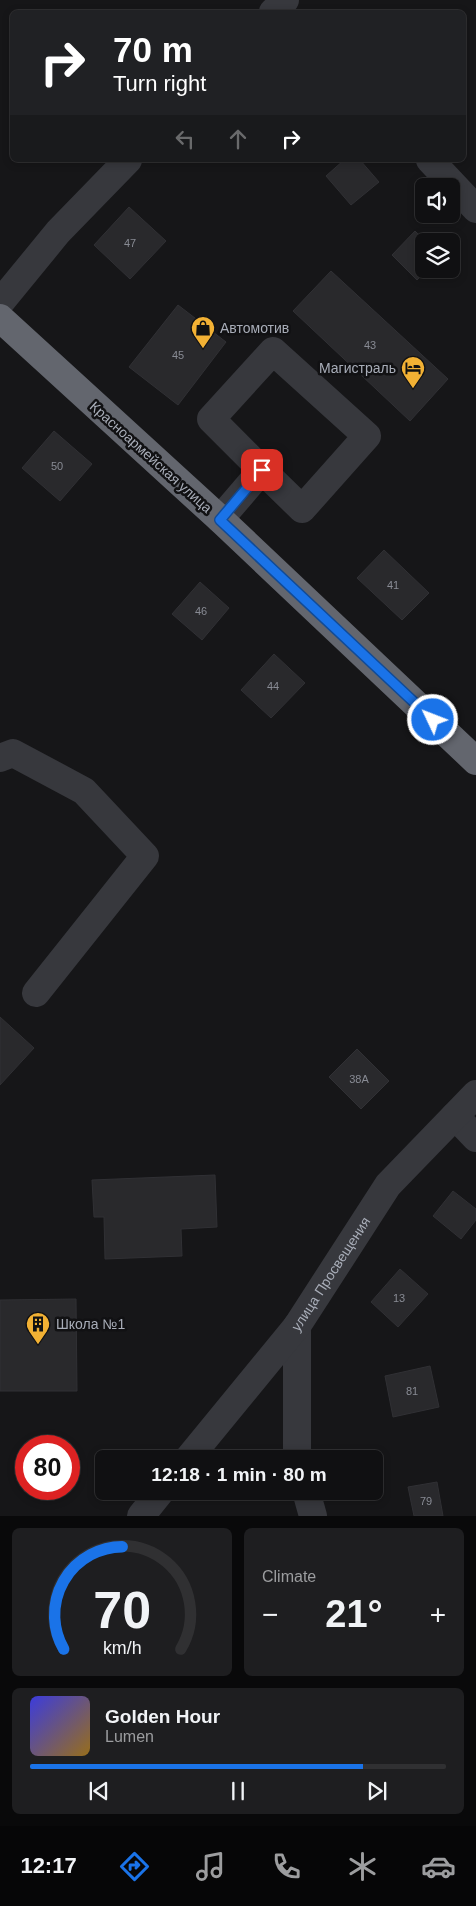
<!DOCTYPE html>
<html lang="en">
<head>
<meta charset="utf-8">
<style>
  :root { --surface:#101012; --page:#1e1e20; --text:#f1f3f6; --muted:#9c9d9f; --line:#303032; --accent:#1a73e8 }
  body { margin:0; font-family:Arial,sans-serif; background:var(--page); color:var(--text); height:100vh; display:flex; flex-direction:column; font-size:19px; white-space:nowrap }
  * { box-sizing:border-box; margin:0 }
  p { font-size:16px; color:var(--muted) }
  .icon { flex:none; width:28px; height:28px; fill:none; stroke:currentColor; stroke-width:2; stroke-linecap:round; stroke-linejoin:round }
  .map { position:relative; height:1516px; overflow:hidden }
  .details { display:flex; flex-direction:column; gap:12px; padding:12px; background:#09090a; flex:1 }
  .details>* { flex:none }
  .hud { position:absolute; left:10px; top:10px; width:456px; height:152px; border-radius:8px; box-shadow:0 2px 8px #0003,0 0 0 1px var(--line); background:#202124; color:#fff; overflow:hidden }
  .fabs { position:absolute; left:415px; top:178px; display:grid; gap:10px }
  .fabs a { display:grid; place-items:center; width:45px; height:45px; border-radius:8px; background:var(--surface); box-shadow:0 2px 8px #0003,0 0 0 1px var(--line); font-size:25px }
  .speed { position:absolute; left:15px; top:1435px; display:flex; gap:10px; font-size:25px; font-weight:700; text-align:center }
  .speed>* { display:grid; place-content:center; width:65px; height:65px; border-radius:50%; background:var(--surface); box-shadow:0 2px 8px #0003,0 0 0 1px var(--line); line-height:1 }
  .speed .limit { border:8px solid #d22; background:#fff; color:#111 }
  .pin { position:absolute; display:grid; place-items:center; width:42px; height:42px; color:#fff; margin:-21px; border-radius:10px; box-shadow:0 2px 8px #0006 }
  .me { position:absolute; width:55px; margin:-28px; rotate:313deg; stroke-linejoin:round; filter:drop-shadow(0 0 4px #0008) }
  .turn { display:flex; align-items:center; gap:18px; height:105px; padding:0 20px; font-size:22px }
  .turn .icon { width:65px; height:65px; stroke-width:2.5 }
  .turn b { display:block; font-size:35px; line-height:42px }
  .lanes { display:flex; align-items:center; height:48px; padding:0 20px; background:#0003; justify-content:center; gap:25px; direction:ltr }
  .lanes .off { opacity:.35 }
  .big { font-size:38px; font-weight:800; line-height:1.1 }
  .details .card { flex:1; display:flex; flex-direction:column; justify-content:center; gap:8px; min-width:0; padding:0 18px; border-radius:8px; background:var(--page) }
  .details .dial { align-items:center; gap:0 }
  .dial svg { height:130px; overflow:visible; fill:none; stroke:var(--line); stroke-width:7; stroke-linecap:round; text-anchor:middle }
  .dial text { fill:var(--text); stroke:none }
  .song { display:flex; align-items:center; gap:15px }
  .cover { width:60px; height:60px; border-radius:8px; background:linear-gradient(135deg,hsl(240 70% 55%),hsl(40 70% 35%)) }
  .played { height:5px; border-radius:2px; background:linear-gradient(90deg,var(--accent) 80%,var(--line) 80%) }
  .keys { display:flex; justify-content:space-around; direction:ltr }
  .heat { display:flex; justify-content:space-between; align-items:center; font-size:28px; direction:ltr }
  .details .tiles { flex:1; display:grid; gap:12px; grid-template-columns:1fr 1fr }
  .card:last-child { grid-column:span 2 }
  .trip { position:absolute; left:95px; top:1450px; width:288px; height:50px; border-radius:8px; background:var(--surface); box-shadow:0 2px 8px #0003,0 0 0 1px var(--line); font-weight:800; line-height:50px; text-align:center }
  .tabs { display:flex; height:80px; justify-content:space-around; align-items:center; background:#060607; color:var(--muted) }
  .tabs .icon { width:35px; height:35px }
  .tabs .selected { color:var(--accent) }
  .tabs b { font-size:22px; color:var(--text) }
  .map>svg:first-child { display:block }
  .building { fill:#29292c; stroke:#303034 }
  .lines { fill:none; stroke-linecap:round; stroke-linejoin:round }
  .minor { stroke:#37383d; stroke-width:28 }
  .highway { stroke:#63666e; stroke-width:28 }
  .route-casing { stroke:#114b97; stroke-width:12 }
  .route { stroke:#1a73e8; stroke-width:9 }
  .labels { text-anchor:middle; stroke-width:5; stroke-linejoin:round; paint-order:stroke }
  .number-label { font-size:11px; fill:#888b94 }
  .poi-label { font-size:14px; fill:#a8adb8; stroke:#111113; text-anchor:start }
  .street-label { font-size:14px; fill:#a8adb8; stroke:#111113 }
</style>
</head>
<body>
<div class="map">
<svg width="476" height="1516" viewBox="0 0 476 1516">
  <rect width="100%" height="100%" fill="#161618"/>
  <g class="building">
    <polygon points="344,160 360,160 379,182 351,205 326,176"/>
    <polygon points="129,207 166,241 130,279 94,245"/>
    <polygon points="415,231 425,241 424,269 428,269 417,280 392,255"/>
    <polygon points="331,271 448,379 410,421 293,311"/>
    <polygon points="178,305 226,342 178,405 129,367"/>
    <polygon points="54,431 92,464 60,501 22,468"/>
    <polygon points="384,550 429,593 402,620 357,578"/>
    <polygon points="200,582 229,608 202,640 172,614"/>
    <polygon points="274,654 305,683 271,718 241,690"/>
    <polygon points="0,1017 34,1048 0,1085"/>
    <polygon points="357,1049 389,1081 361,1109 329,1077"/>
    <polygon points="215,1175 217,1227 181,1229 182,1256 105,1259 104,1217 94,1217 92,1180"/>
    <polygon points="453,1191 476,1209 476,1220 461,1239 433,1216"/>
    <polygon points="400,1269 428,1294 398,1327 371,1302"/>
    <polygon points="76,1299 77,1391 0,1391 0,1300"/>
    <polygon points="430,1366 439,1407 393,1417 385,1376"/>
    <polygon points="437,1482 443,1516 414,1516 408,1487"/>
  </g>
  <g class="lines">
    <g class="minor">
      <polyline points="273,12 285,0"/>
      <polyline points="430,160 476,209"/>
      <polyline points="0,303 58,232 128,160"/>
      <polyline points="220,519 262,470 302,509 367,436 273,351 211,419 262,470"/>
      <polyline points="0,758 13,753 84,791 145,856 36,993"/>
      <polyline points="455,1116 476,1138"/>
      <polyline points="297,1326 297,1459"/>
      <path id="s1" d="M188 1459 297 1326 388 1185 476 1094"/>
      <polyline points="306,1491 313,1516"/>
      <polyline points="141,1516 161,1491"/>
    </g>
    <polyline class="highway" points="0,318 220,519 476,761"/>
  </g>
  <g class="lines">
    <g class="route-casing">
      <polyline id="route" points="262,470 220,520 433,720"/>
    </g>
    <use href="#route" class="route"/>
  </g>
  <defs>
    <g id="shop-pin" transform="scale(1.25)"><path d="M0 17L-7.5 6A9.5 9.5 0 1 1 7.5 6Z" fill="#f2b134" stroke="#111113"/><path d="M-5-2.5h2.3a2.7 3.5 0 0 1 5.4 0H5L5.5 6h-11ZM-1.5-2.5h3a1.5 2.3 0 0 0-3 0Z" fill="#111"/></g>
    <g id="hotel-pin" transform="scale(1.25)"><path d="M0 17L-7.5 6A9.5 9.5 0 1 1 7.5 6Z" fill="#f2b134" stroke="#111113"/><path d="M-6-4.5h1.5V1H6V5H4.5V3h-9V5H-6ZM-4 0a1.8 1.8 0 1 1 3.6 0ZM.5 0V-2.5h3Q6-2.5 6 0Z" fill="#111"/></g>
    <g id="building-pin" transform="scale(1.25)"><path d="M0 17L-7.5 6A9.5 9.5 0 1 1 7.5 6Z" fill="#f2b134" stroke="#111113"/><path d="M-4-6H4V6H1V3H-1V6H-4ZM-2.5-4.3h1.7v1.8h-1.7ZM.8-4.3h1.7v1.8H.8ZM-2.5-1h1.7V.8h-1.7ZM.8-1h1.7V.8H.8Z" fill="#111"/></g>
  </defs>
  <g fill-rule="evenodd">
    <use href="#shop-pin" x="203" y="328"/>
    <use href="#hotel-pin" x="413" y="368"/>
    <use href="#building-pin" x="38" y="1324"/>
  </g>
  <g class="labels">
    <g class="number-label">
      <text x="130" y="247">47</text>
      <text x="370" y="349">43</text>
      <text x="178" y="359">45</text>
      <text x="57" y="470">50</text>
      <text x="393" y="589">41</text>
      <text x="201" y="615">46</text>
      <text x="273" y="690">44</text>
      <text x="359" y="1083">38А</text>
      <text x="399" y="1302">13</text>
      <text x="412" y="1395">81</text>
      <text x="426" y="1505">79</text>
    </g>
    <g class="poi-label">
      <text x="220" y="333">Автомотив</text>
      <text x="396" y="373" text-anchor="end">Магистраль</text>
      <text x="56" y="1329">Школа №1</text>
    </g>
    <g class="street-label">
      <text transform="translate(151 457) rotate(42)" y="5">Красноармейская улица</text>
      <text dy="5" stroke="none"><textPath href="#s1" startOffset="234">улица Просвещения</textPath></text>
    </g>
  </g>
</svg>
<div class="fabs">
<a><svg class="icon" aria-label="sound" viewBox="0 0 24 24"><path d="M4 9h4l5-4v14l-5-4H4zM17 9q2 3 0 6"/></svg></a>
<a><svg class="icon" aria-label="layers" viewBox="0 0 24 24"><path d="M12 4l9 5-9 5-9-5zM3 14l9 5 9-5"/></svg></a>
</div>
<div class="speed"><div class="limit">80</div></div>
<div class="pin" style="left:262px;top:470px;background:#d93025"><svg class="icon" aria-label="arrive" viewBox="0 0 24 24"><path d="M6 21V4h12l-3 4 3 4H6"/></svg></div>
<svg class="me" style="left:433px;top:720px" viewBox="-20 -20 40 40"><circle r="17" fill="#1a73e8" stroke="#fff" stroke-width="3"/><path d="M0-11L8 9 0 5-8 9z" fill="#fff"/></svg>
<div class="trip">12:18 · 1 min · 80 m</div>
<div class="hud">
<div class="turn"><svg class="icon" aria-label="right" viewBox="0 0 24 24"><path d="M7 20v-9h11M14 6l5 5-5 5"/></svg><div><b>70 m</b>Turn right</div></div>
<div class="lanes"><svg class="icon off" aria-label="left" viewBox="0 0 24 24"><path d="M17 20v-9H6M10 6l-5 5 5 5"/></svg><svg class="icon off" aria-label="ahead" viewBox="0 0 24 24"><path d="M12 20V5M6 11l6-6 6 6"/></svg><svg class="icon" aria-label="right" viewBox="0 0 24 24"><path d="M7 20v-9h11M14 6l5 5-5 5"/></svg></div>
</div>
</div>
<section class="details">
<div class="tiles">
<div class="card dial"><svg viewBox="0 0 100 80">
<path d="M14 69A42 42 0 1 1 86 69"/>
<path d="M14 69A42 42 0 0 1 50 6" stroke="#1a73e8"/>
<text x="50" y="56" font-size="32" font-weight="700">70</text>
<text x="50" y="72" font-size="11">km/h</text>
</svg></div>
<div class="card"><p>Climate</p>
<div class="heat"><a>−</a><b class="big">21°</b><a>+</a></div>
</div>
<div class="card">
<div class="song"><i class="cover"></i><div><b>Golden Hour</b><p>Lumen</p></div></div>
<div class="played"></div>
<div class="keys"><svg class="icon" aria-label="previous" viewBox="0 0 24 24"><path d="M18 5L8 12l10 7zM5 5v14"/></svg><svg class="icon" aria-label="pause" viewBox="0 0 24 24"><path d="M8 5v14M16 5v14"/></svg><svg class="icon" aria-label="next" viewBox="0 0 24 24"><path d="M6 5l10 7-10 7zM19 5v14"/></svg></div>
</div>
</div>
</section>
<nav class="tabs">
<b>12:17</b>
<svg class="icon selected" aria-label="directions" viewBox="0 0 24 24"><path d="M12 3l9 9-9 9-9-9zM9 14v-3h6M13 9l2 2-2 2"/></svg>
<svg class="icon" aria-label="music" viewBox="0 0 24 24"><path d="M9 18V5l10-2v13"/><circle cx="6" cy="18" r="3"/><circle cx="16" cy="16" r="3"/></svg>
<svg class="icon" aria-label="phone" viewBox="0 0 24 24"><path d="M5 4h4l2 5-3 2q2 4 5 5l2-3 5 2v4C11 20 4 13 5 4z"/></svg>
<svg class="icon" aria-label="climate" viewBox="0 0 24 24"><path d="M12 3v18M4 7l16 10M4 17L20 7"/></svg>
<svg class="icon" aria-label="car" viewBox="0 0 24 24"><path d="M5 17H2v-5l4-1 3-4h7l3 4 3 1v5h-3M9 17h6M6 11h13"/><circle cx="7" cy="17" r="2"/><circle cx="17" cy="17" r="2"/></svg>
</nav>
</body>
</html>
